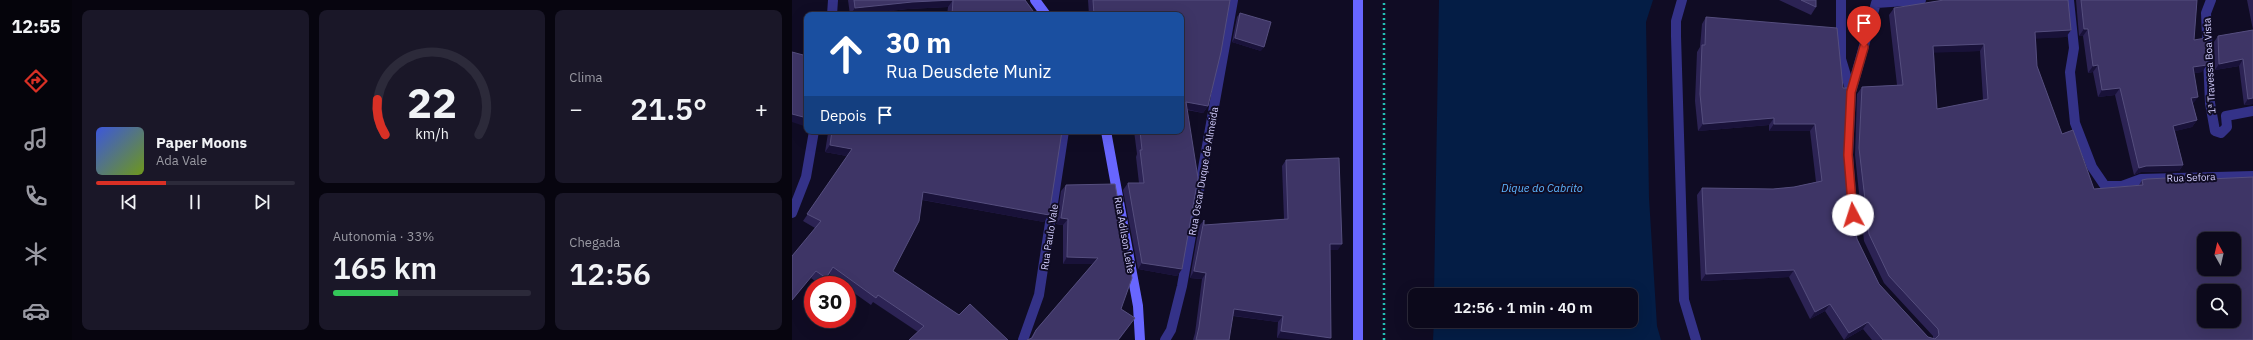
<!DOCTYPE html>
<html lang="pt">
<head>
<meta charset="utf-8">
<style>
  :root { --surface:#0c091b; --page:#1a1728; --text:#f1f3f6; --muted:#9a9aa3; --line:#2c2a3a; --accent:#d93025 }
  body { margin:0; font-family:"IBM Plex Sans",sans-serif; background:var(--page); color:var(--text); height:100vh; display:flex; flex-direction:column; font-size:15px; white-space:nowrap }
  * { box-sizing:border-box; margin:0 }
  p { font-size:13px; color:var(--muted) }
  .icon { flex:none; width:22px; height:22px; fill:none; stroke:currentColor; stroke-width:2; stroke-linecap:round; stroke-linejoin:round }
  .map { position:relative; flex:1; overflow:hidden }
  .panel { display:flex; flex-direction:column; gap:10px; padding:10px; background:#07050f; width:720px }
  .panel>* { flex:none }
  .banner { position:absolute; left:12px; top:12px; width:380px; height:122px; border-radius:8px; box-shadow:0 4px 16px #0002,0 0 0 1px var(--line); background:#1a4fa0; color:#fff; overflow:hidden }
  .needle { width:26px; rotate:352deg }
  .buttons { position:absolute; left:1405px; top:232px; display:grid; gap:8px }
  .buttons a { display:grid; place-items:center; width:44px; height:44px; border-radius:8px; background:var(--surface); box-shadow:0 4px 16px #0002,0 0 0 1px var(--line); font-size:20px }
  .speed { position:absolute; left:12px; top:276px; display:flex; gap:8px; font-size:20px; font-weight:700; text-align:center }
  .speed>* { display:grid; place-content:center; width:52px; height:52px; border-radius:50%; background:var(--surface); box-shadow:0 4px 16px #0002,0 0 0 1px var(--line); line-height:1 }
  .speed .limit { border:6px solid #d22; background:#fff; color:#111 }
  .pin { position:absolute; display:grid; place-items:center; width:34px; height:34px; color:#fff; margin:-41px -17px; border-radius:50% 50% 50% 0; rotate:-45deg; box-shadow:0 0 4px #0007 }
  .pin .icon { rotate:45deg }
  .me { position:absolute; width:44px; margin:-22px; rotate:355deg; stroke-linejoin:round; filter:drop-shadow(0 0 3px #0008) }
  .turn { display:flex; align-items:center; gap:14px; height:84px; padding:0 16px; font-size:18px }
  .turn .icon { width:52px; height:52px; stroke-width:2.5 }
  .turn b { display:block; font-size:28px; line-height:34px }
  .then { display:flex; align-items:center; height:38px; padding:0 16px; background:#0003; gap:8px; font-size:15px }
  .big { font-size:30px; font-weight:600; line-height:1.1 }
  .panel .widget { flex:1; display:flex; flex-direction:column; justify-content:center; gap:6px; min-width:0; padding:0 14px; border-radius:8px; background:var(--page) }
  .panel .dial { align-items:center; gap:0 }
  .dial svg { height:104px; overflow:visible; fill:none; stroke:var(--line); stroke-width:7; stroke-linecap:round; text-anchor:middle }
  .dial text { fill:var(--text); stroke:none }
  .song { display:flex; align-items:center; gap:12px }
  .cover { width:48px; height:48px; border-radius:6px; background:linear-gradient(135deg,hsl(230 70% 55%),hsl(80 70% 35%)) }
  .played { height:4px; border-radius:2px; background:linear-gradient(90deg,var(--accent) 35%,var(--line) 35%) }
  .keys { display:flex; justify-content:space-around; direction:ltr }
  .heat { display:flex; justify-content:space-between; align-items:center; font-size:22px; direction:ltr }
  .charge { height:6px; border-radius:3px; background:linear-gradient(90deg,#34c759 33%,var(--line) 0) }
  .panel .tiles { flex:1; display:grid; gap:10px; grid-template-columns:repeat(3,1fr) }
  .widget:first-child { grid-row:span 2 }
  .trip { position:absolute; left:616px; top:288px; width:230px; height:40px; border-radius:8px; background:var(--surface); box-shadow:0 4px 16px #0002,0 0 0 1px var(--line); font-weight:600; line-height:40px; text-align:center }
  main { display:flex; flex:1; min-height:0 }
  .tabs { display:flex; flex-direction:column; width:72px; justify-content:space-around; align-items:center; background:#05040b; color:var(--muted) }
  .tabs .icon { width:28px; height:28px }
  .tabs .current { color:var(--accent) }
  .tabs b { font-size:18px; color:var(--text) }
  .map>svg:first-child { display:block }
  .water { fill:#041d45 }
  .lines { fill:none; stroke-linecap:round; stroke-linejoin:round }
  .path { stroke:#22c0b5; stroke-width:2.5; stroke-dasharray:2 3; stroke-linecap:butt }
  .lane { stroke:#343288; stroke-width:10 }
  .street { stroke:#343288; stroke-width:10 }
  .secondary { stroke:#6866ff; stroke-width:10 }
  .wall { fill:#2c2354; fill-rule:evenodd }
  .shaded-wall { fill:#191239 }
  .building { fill:#3e3566; stroke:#554e7e; fill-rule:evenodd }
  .route-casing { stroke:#8d1f18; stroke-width:10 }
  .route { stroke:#d93025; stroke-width:7 }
  .labels { text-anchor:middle; stroke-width:4; stroke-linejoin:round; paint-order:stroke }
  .street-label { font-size:10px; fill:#d4cfff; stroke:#100c24 }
  .water-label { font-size:11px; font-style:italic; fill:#5db6ff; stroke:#100c24 }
</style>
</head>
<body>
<main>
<nav class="tabs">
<b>12:55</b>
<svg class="icon current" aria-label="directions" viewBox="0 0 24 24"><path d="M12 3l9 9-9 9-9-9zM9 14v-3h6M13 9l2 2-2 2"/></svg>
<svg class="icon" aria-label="music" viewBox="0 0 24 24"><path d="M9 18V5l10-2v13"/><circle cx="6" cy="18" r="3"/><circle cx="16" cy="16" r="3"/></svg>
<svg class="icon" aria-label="phone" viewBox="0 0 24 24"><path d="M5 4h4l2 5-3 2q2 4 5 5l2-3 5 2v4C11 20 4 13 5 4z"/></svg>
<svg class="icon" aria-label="climate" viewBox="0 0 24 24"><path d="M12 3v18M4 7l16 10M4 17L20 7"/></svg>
<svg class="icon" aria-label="car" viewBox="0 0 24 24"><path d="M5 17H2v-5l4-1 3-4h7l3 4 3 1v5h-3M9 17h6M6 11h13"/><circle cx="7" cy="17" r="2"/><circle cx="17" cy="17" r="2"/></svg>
</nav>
<section class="panel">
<div class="tiles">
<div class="widget">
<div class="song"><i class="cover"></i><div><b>Paper Moons</b><p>Ada Vale</p></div></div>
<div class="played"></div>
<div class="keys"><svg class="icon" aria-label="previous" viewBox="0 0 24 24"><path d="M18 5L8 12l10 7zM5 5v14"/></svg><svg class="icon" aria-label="pause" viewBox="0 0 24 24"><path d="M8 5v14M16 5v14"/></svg><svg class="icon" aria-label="next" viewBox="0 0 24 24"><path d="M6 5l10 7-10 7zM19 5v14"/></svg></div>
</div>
<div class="widget dial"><svg viewBox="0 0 100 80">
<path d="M14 69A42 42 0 1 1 86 69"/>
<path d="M14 69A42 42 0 0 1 8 42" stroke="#d93025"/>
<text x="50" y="56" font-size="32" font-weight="700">22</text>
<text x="50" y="72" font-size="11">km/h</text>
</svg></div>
<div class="widget"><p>Clima</p>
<div class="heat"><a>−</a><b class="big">21.5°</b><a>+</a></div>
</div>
<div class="widget"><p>Autonomia · 33%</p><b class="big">165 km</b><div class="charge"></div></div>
<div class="widget"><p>Chegada</p><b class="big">12:56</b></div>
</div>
</section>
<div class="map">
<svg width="1461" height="340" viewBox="0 0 1461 340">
  <rect width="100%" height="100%" fill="#100c24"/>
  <polygon class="water" points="647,0 861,0 854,22 857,198 865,326 869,340 641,340 642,321 839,321 839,295 642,295"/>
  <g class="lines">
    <polyline class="path" points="592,340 592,0"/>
    <polyline class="lane" points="890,0 884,21 884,36 892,300 904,340"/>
    <g class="street">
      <polyline points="1049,0 1049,59 1059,92 1056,155 1059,194"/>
      <polyline points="1277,0 1282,48 1278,72 1283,123 1300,167 1313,186 1330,186 1349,179 1461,176"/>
      <polyline points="1419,0 1414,13 1418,103 1423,131 1429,133 1435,127 1434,116 1461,111"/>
      <polyline points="40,15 41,0"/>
      <polyline points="1059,92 1084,3 1129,0"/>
      <polyline points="0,213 14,177 22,131"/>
      <polyline points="231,340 247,295 272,131"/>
      <polyline points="373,340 379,330 390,286 441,0"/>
    </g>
    <g class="secondary">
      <polyline points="243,0 254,15"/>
      <polyline points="314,131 346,306 348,340"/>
      <polyline points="566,340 566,0"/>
    </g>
  </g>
  <g class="wall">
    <polygon points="56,0 233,0 244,15 155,15 156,7 116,9 58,15"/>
    <polygon points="296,0 438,0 416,106 411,113 395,110 390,269 385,276 346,269 331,190 336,183 347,183 344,157 345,154 342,131 389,131 389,15 297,15"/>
    <polygon points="987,0 1024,0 1024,7 1019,15"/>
    <polygon points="1284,0 1405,0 1402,40 1410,72 1402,73 1401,104 1405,120 1400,127 1383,131 1391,165 1387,171 1349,172 1342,175 1323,95 1306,97 1301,72 1296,73 1291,36 1287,36"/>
    <polygon points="1455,0 1461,0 1461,104 1452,105 1447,66 1423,70 1422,42 1426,36 1461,30"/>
    <path d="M1102 8 1279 30 1274 37 1244 38 1245 66 1270 134 1302 189 1347 185 1350 180 1461 340H1080L1071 329 1052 340 1033 311 1018 319 997 277 909 281 905 195 910 188 981 189 1002 187 1024 182 1018 131H977V125L906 131 903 101 905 52 908 47 910 24 914 17 1054 149 1065 239 1087 284 1136 337 1141 339V336L1092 283 1072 241 1063 155 1065 94 1070 87 1105 85 1097 15ZM1188 51 1191 100 1145 109 1142 52Z"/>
    <polygon points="448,13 469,51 440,42 445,17"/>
    <polygon points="31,131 270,131 252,222 130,200 101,271 167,315 216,340 126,332 81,302 79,305 55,288 55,285 51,285 37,274 29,285 28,285 19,278 23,228 11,221 55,156 33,152 36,133"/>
    <polygon points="494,160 546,250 538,250 539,338 485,338 486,322 441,316 437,340 401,340 403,333 410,279 398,278 407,226 412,220 412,225 492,219 490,166"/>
    <polygon points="274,185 329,309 343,318 327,340 235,340 238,339 244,330 301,264 271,264 271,225 264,224 269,191"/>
  </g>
  <g class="shaded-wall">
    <polygon points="161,0 156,7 116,9 58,15 63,8 120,2"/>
    <polygon points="1292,29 1296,29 1291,36 1287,36"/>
    <polygon points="1279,30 1274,37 1239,39 1243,32"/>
    <polygon points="443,38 472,47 469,51 440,42"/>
    <polygon points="1192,44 1188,51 1136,53 1141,46"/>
    <polygon points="1451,59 1447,66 1423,70 1427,64"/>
    <polygon points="1306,65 1301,72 1296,73 1301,66"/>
    <polygon points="1415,65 1410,72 1396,74 1401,67"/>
    <polygon points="1328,88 1323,95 1306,97 1310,90"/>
    <polygon points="1406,97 1401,104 1399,98"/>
    <polygon points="1461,98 1461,104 1452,105 1456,99"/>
    <polygon points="394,102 416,106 411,113 390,108"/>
    <polygon points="0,114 15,118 15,127 0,122"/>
    <polygon points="982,118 977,125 906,131 911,124"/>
    <polygon points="1405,120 1400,127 1376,133 1381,126"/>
    <polygon points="982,124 1023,124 1018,131 977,131"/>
    <polygon points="38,145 60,149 55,156 33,152"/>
    <polygon points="1391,165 1387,171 1349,172 1342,175 1347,168 1354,166"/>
    <polygon points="131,192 257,215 252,222 126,199"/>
    <polygon points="269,218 276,219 271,225 264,224"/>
    <polygon points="538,244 550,244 546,250 534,250"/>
    <polygon points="275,257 306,258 302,264 271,264"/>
    <polygon points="350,263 390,269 385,276 346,269"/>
    <polygon points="1002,270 997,277 909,281 914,274"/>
    <polygon points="24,271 19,278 0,301 0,300"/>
    <polygon points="402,271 414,273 410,279 398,278"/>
    <polygon points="1038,304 1033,311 1018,319 1023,312"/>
    <polygon points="442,309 491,316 486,322 437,315"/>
    <polygon points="1076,322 1071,329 1052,340 1057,333"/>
    <polygon points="489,331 539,338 537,340 504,340 485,338"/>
  </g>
  <g class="building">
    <polygon points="62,0 233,0 244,15 160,15 161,0 120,2 63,8"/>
    <polygon points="301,0 438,0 429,52 416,106 394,102 406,178 390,269 350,263 336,183 352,183 348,150 350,150 348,131 389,131 389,15 302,15"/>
    <polygon points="1009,0 1024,0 1024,7"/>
    <path d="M1152 0H1276L1279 30 1243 32 1245 66 1270 134 1281 130 1302 189 1351 185 1350 180 1355 179 1395 177V180L1461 177V340H1091L1076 322 1057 333 1038 304 1023 312 1002 270 914 274 910 188 981 189 1002 187 1030 181 1023 124H982V118L911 124 908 94 910 45H913L914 17 1045 28 1051 88H1057L1054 149 1065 239 1087 284 1136 337 1143 339 1147 335 1146 329 1097 276 1077 234 1067 148 1070 87 1111 85 1102 8ZM1192 44 1196 99 1145 109 1141 46ZM1412 239H1442V269H1412ZM1412 291H1442V321H1412Z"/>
    <polygon points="1289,0 1405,0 1402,40 1414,38 1415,65 1401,67 1406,97 1399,98 1405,120 1381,126 1391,165 1354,166 1347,168 1328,88 1310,90 1306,65 1301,66 1296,29 1292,29"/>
    <polygon points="448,13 479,22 472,47 443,38"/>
    <polygon points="1461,30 1461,98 1456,99 1451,59 1427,64 1426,36"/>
    <polygon points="0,52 15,56 15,118 0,114"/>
    <polygon points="40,131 270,131 257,215 131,192 127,221 101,271 167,315 178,304 216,340 117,340 132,326 86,295 84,298 41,267 34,278 24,271 0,300 0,256 29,221 15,214 60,149 38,145"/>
    <polygon points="547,158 550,244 538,244 539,338 489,331 491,316 442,309 437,340 404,340 407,327 414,273 402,271 412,220 412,225 496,219 494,160"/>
    <polygon points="323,184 340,278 329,309 343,318 326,340 235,340 240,338 244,330 306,258 275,257 276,219 269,218 274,185"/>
  </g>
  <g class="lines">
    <g class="route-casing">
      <polyline id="route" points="1061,215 1056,155 1059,92 1072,47"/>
    </g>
    <use href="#route" class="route"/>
  </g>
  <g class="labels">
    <g class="street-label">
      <text transform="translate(1417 66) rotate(-93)" y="4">1ª Travessa Boa Vista</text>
      <text transform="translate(411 171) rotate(-80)" y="4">Rua Oscar Duque de Almeida</text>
      <text transform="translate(1399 177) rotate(-2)" y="4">Rua Sefora</text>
      <text transform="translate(333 235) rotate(80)" y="4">Rua Adilson Leite</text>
      <text transform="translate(257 237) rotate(-81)" y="4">Rua Paulo Vale</text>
    </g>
    <g class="water-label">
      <text x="750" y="192">Dique do Cabrito</text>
    </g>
  </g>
</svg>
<div class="buttons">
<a><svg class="needle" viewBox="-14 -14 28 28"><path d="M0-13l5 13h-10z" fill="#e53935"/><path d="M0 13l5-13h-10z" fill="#9a9aa3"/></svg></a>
<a><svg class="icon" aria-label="search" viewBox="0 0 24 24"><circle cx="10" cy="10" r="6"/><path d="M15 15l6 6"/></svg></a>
</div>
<div class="speed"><div class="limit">30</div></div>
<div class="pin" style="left:1072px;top:47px;background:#d93025"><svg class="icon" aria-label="arrive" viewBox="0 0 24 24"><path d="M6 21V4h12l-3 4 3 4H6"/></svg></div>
<svg class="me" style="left:1061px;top:215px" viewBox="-20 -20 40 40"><circle r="19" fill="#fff"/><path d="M0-13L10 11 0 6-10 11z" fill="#d93025"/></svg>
<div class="trip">12:56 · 1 min · 40 m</div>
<div class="banner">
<div class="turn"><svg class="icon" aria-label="ahead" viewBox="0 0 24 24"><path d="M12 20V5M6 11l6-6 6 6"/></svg><div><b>30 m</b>Rua Deusdete Muniz</div></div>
<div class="then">Depois<svg class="icon" aria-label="arrive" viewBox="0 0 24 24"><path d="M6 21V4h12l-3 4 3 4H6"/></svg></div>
</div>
</div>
</main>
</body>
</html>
